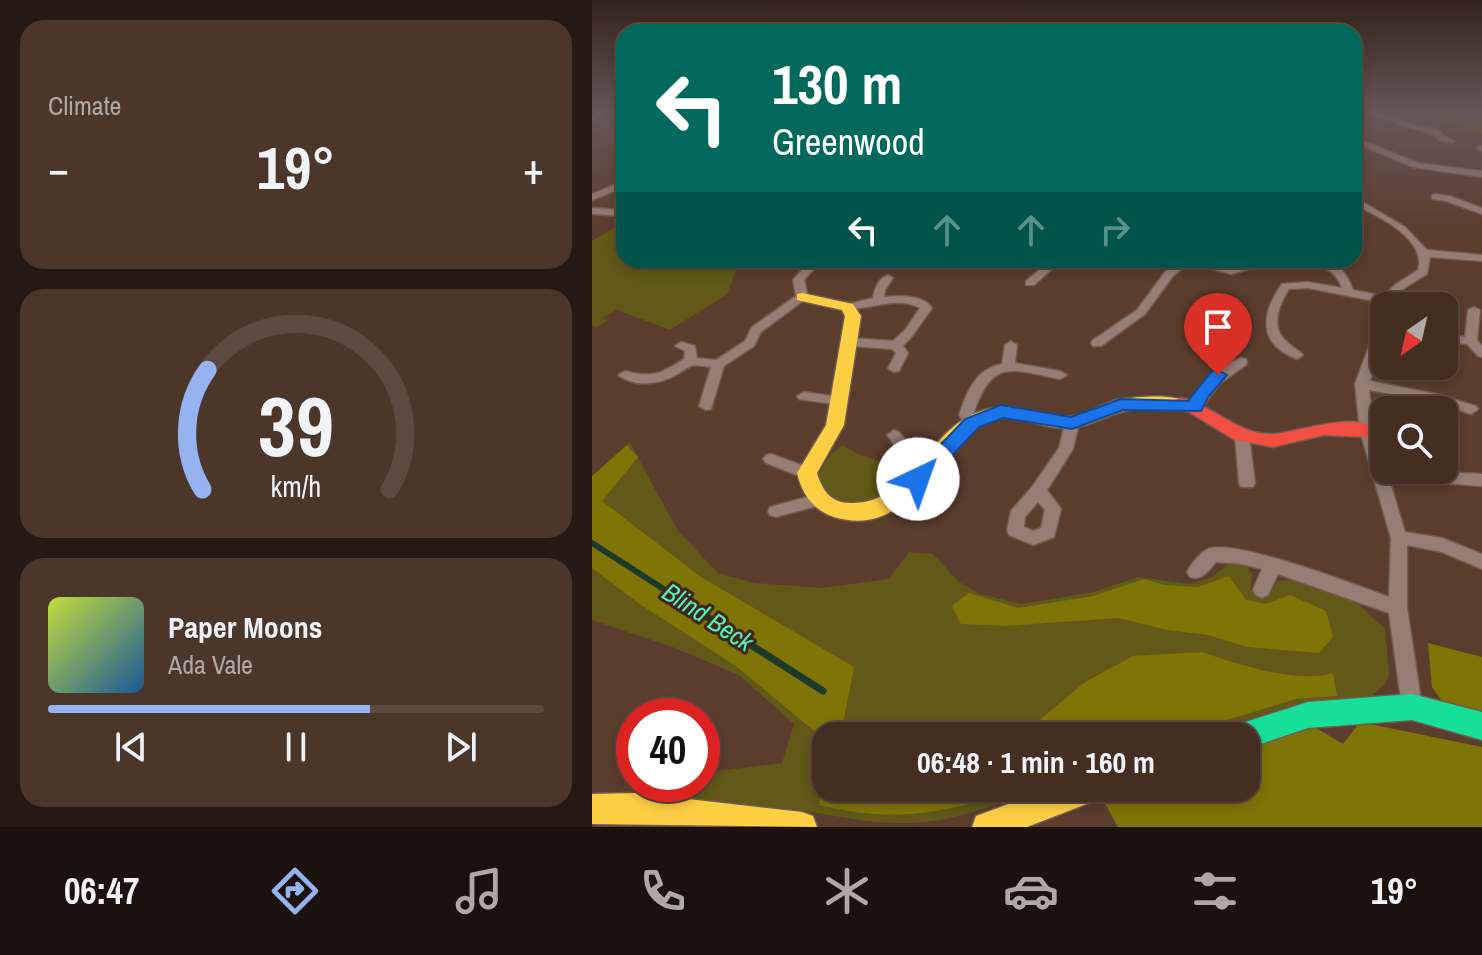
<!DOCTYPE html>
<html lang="en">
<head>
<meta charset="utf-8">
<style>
  :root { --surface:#442e22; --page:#4b362a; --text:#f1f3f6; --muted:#afa8a5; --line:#5c4a40; --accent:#95b2f1 }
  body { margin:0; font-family:"Archivo Narrow",sans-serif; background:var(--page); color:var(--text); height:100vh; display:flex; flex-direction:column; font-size:30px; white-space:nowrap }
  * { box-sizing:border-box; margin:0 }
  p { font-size:26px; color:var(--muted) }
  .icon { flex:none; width:44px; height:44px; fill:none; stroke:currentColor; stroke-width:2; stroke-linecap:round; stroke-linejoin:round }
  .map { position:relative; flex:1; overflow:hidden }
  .sheet { display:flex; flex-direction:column; gap:20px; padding:20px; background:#251913; width:592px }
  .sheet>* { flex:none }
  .top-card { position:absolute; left:24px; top:24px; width:746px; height:244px; border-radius:24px; box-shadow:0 4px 12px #0003,0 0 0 2px var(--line); background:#00695c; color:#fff; overflow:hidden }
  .needle { width:52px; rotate:214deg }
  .controls { position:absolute; left:778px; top:292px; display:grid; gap:16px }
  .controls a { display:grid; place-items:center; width:88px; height:88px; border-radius:16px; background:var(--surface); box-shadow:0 4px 12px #0003,0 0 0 2px var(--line); font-size:40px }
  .speed { position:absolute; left:24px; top:698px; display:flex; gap:16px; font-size:40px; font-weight:700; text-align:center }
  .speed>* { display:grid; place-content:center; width:104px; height:104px; border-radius:50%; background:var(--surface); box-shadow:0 4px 12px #0003,0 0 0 2px var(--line); line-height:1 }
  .speed .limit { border:12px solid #d22; background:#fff; color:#111 }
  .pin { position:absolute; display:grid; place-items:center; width:68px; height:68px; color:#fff; margin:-82px -34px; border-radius:50% 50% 50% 0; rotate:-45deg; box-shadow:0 0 8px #0007 }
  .pin .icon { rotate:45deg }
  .me { position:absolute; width:88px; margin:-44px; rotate:42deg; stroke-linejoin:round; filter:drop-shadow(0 0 6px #0008) }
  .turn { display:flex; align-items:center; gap:28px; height:168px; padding:0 24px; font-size:36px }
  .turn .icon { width:104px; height:104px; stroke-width:2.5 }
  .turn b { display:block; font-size:56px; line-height:68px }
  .lanes { display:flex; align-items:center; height:76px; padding:0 24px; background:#0003; justify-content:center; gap:40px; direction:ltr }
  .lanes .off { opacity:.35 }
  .big { font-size:60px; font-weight:800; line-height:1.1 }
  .sheet .card { flex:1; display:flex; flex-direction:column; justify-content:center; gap:12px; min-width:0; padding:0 28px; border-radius:24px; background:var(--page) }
  .sheet .dial { align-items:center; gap:0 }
  .dial svg { height:208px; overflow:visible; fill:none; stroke:var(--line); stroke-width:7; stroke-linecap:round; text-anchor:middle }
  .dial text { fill:var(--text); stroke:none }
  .song { display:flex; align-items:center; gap:24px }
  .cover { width:96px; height:96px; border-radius:12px; background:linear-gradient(135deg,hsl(70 70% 55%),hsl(210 70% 35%)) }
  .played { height:8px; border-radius:4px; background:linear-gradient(90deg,var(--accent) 65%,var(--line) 65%) }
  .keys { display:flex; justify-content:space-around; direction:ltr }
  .heat { display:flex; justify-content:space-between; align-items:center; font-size:44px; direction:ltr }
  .trip { position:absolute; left:220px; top:722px; width:448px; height:80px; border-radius:24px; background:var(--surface); box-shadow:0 4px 12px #0003,0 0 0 2px var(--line); font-weight:800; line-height:80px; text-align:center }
  .dock { display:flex; height:128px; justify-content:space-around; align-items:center; background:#1b120e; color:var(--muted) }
  .dock .icon { width:56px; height:56px }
  .dock .active { color:var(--accent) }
  .dock b { font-size:36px; color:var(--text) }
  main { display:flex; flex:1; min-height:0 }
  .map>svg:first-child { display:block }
  .green { fill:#615917 }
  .forest { fill:#7f7406 }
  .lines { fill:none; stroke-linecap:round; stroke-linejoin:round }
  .stream-far1 { stroke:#1c3a2c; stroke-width:6 }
  .stream { stroke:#1c3a2c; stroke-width:7 }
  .street-casing { stroke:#715b50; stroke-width:3 }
  .fast-casing { stroke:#715b50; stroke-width:3 }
  .slow-casing { stroke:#715b50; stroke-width:3 }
  .jam-casing { stroke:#715b50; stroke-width:3 }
  .street { fill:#967e74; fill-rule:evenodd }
  .fast { fill:#16e098; fill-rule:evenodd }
  .slow { fill:#ffcf43; fill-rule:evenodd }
  .jam { fill:#f24e42; fill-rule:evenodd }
  .route { fill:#1a73e8; stroke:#114b97; stroke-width:2 }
  .labels { text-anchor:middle; stroke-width:6; stroke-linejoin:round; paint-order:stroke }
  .near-water-label { font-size:26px; font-style:italic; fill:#54f1b9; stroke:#40271b }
</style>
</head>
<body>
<main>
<section class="sheet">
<div class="card"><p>Climate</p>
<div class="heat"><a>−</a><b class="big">19°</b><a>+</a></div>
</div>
<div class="card dial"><svg viewBox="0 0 100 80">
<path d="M14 69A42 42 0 1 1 86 69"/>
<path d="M14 69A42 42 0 0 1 16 23" stroke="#95b2f1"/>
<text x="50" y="56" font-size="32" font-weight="700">39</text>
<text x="50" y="72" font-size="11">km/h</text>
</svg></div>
<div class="card">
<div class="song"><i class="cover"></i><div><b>Paper Moons</b><p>Ada Vale</p></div></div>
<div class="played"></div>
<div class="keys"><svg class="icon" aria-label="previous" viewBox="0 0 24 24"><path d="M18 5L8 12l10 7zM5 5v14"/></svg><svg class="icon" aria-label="pause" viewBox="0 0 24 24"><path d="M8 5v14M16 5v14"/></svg><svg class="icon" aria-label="next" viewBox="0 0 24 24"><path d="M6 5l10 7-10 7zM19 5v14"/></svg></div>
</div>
</section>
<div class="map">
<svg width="890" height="827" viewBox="0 0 890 827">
  <rect width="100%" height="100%" fill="#5b3d2e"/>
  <g class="green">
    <polygon points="822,111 890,111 890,134"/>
    <polygon points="32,222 32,260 148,260 135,294 78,330 25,310 10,318 16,321 5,327 0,326 0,241"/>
    <path d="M38 443 86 531 126 573 162 583 229 588 297 579 317 552 341 554 367 582 388 594 429 604 502 592 546 577 597 584 620 577 637 563 654 565 660 575 658 590 676 596 686 581 700 580 765 603 793 629 797 675 793 684 780 696 709 703 603 736H234V788H451C408 803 366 821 320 823 280 825 244 815 204 810 149 803 94 800 39 790L33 786 110 784V773L190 763 202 724 147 675 83 648 0 620V478Z"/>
    <path d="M251 445C273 462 293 457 315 475L313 483C304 489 295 498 285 501 261 510 233 502 224 477L238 455Z"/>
  </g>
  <g class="forest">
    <polygon points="35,445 46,457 10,501 109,577 262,667 252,719 227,735 144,666 49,605 0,568 0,476"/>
    <polygon points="637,576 654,600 674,604 698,595 734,611 741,637 727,653 655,647 616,635 575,630 526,618 414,626 369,624 360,606 377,593 426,608 501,596 552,579 573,585 606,587"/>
    <polygon points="836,643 890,657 890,719 857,711 840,687"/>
    <path d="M610 652C646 664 703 684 741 673L745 696 704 699 583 736H275L282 728 443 724 493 682 541 656Z"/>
    <polygon points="768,722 890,747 890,827 526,827 511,800 544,788 654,788 654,748 719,725 751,744"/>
    <path d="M234 780V788H428C353 813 305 824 227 805Z"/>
  </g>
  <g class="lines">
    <polyline class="stream-far1" points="0,543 101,608"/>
    <polyline class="stream" points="98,606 231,691"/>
    <g class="street-casing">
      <g id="street">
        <polygon points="8,111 16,111 0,121 0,116"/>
        <polygon points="762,111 788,113 823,125 848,130 852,136 863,141 859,143 846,140 842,134 818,128 782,115 762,115"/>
        <polygon points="762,137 826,163 890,171 890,177 821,167 762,142"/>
        <polygon points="888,146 890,146 890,151 884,148"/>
        <polygon points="32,181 32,187 0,200 0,194"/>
        <polygon points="843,194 858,196 890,208 890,214 854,201 840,199 840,195"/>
        <path d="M762 197 813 227 835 250 890 255V261L838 257 835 274C821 283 803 291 798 306H792V339L778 381 844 394 884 406 886 409 879 414 842 402 777 390 782 431 792 463V470L890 474V486L797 479 813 532 850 538 890 554V569L850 552 815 545V608L830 707 827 714 820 717 813 714 810 707 797 613 686 574 676 595 670 598 664 595 661 590 670 569 650 564 624 562C616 571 610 581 598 577L595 572C599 564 608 553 616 549 642 538 766 586 797 597L799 538 768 431 763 384 783 330 787 302 716 288 697 289C688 303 679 323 691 338 697 345 705 349 711 355L705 359C665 344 669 313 690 284L716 282 750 288C741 263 721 265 699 264L695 263 694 260C727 260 749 255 761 290L791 296 803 285 826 270C835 238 785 216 762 204Z"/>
        <polygon points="0,208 32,210 32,216 0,214"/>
        <path d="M219 260H230L212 280 216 297 169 332 162 346 132 366 119 409 114 410 107 406 119 367C113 366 104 364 99 366 94 368 88 373 82 376 65 385 42 387 26 375L33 371C60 378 69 374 92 359L93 351 83 346 89 342 103 346 105 358 124 360 153 341 160 327 204 296 201 280Z"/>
        <polygon points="459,260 470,260 442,285 434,285 434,281"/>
        <polygon points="588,260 608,260 640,268 670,260 683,261 640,274 596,263 581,276 553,314 509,346 501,346 499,343 501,340 545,310 573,272"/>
        <path d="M296 275 301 278 293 290 292 297C308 296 330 294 340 308L321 335 311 346 316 353 307 371 302 372 296 368 304 353 300 349 258 346 252 342 258 338 301 341 313 330 328 308C303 295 277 311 252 309V305L281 298C282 289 287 278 296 275Z"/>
        <polygon points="882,307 888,310 885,340 890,346 890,357 886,356 875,344 852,342 852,334 873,337 876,310"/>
        <path d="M419 341 425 345 423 363 468 371 475 375 468 379C418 369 400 358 381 415L387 423 380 428 375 426 367 415C375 392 383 369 410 364L413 345Z"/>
        <path d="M649 358 654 359 655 362 654 365 627 384 608 410H598L596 407C607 386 626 366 649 358Z"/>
        <polygon points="212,392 247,397 254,401 247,405 207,399 205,396"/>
        <path d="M480 418 487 423 481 449 455 490 469 509 462 537 441 545 417 535 415 530 419 511 440 487 467 448 473 423ZM446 502 453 510 449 528 441 531 432 527 433 517Z"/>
        <polygon points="302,430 307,432 317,444 348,455 351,459 348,463 343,464 307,452 295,435"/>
        <polygon points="650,431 657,436 663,483 661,487 649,487 647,483 643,436"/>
        <polygon points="179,454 220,469 223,473 220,477 215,479 174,463 171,459 174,455"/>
        <polygon points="226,494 232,496 234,500 232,504 184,517 178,515 176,511 178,507"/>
      </g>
    </g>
    <g class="fast-casing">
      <polygon id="fast" points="820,694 890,712 890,740 820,720 716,728 654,749 654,736 637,736 641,726 716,702"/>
    </g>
    <g class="slow-casing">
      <g id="slow">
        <path d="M210 293 261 304 269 316 252 425 225 473C230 490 239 503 258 503 318 505 334 433 384 413 430 395 451 425 486 415 498 412 509 405 521 401 537 397 587 392 598 404 588 415 560 408 546 409 521 410 501 427 476 428 447 430 421 408 393 423 340 451 318 540 242 517 221 510 210 494 205 473L234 425 253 316 250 310 205 300V294Z"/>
        <polygon points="460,788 515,788 510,798 435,827 380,827 384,816"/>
        <polygon points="44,793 210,812 221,816 225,827 0,824 0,794"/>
      </g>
    </g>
    <g class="jam-casing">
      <path id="jam" d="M589 398C621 405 647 436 681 434 704 433 767 409 784 431L775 437 732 435 681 447 643 440 597 412 583 408 580 404 583 400Z"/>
    </g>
    <use href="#street" class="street"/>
    <use href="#fast" class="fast"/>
    <use href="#slow" class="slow"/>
    <use href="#jam" class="jam"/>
  </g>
  <linearGradient id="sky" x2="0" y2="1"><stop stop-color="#322219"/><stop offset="0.49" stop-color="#665757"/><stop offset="1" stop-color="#665757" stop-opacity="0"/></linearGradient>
  <rect width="890" height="227" fill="url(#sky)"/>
  <polygon class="route" points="626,370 635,375 616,397 609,411 531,410 480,429 411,418 387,427 333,484 319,484 316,479 373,419 409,405 479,417 529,399 596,401 620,371"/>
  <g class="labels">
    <g class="near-water-label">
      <text transform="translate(116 617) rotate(33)" y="9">Blind Beck</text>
    </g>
  </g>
</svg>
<div class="controls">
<a><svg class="needle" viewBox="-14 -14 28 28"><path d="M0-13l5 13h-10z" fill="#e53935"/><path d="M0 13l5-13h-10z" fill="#afa8a5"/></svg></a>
<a><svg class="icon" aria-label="search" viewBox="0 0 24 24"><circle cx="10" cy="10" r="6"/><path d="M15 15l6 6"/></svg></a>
</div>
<div class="speed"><div class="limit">40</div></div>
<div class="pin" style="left:626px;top:375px;background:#d93025"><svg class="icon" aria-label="arrive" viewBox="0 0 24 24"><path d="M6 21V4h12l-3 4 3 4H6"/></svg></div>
<svg class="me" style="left:326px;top:479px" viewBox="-20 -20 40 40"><circle r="19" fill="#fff"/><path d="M0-13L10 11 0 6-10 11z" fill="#1a73e8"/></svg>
<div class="trip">06:48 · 1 min · 160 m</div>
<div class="top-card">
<div class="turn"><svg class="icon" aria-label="left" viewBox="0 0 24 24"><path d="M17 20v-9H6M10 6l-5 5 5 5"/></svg><div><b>130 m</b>Greenwood</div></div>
<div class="lanes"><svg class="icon" aria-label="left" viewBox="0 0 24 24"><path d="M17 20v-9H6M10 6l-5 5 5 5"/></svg><svg class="icon off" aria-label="ahead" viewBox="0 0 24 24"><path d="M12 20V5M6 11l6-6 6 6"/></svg><svg class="icon off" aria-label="ahead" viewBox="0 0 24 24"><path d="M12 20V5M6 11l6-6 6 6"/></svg><svg class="icon off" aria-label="right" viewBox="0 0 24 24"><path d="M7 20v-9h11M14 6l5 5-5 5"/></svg></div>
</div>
</div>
</main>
<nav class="dock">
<b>06:47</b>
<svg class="icon active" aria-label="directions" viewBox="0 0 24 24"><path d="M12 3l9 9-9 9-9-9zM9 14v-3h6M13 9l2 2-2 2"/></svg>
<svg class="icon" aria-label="music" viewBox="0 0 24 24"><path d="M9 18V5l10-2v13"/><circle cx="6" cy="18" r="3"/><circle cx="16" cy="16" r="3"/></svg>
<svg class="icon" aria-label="phone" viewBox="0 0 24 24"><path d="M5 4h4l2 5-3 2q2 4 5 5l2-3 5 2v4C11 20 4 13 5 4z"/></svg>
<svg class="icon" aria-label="climate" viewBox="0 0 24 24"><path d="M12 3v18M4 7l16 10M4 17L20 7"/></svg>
<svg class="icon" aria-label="car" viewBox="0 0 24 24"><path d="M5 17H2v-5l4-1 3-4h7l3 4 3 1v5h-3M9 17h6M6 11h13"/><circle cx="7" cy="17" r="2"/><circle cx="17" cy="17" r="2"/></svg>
<svg class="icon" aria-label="filters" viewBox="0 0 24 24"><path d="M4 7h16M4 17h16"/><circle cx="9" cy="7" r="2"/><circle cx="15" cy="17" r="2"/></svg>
<b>19°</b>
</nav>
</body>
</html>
